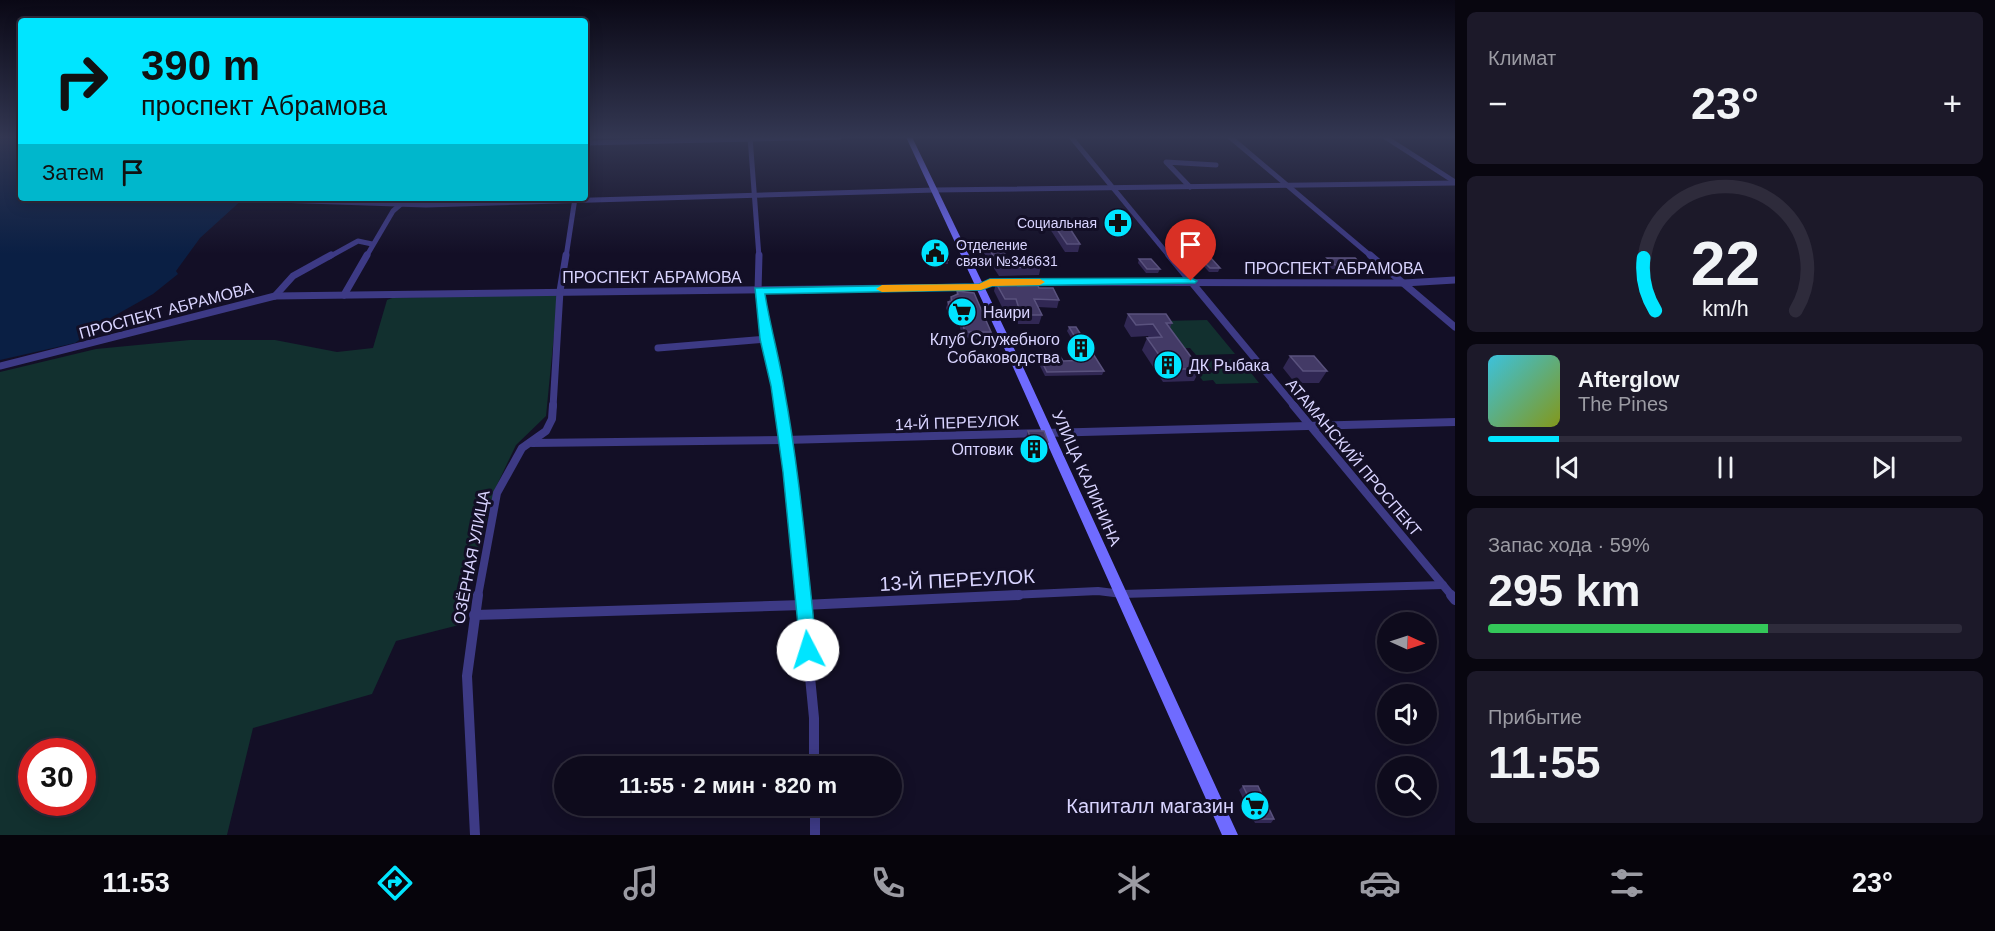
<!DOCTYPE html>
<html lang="ru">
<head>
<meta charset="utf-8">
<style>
  :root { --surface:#0e0b1c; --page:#1c1929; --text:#f1f3f6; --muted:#9b9ba3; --line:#2e2b3b; --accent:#00e5ff }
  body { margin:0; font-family:Helvetica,sans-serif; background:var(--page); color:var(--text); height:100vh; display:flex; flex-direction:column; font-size:22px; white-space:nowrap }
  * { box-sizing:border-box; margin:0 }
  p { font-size:20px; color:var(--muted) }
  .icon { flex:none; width:33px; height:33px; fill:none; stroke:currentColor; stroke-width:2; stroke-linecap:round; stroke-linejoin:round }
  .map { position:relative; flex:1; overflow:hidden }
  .sheet { display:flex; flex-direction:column; gap:12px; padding:12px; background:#08060f; width:540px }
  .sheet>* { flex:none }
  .banner { position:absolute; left:18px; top:18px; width:570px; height:183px; border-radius:6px; box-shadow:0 3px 15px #0003,0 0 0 2px var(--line); background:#00e5ff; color:#111; overflow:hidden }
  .needle { width:39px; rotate:93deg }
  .controls { position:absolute; left:1377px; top:612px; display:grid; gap:12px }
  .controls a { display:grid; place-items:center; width:60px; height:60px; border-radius:50%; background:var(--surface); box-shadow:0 3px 15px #0003,0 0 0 2px var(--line); font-size:30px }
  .speed { position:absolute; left:18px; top:738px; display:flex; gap:12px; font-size:30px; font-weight:700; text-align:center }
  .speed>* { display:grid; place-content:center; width:78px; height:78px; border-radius:50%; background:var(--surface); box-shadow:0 3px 15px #0003,0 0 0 2px var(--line); line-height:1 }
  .speed .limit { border:9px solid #d22; background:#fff; color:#111 }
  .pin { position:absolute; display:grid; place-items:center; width:51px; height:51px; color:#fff; margin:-62px -26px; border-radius:50% 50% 50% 0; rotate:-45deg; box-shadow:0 0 6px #0007 }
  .pin .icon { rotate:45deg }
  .me { position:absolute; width:66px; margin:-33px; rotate:355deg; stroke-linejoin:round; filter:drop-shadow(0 0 4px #0008) }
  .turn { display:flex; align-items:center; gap:21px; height:126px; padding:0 24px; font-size:27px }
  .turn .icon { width:78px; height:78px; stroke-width:2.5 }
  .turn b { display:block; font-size:42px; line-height:51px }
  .then { display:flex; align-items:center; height:57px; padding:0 24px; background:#0003; gap:12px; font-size:22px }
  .big { font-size:45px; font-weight:700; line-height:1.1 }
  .sheet .widget { flex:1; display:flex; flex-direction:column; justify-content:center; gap:9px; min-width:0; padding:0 21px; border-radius:9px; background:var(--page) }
  .sheet .dial { align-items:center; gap:0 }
  .dial svg { height:156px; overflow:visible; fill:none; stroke:var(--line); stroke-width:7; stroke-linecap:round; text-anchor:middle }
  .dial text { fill:var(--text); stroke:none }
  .song { display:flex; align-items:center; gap:18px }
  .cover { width:72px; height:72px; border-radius:9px; background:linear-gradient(135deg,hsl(190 70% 55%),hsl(70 70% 35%)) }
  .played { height:6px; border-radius:3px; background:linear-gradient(90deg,var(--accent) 15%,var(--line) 15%) }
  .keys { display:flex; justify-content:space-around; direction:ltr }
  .heat { display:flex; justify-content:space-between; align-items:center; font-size:33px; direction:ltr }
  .charge { height:9px; border-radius:4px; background:linear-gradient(90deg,#34c759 59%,var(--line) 0) }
  .trip { position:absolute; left:554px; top:756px; width:348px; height:60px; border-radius:30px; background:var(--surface); box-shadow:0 3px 15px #0003,0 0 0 2px var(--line); font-weight:700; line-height:60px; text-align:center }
  .menu { display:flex; height:96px; justify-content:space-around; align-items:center; background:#06040b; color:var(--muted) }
  .menu .icon { width:42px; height:42px }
  .menu .on { color:var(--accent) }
  .menu b { font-size:27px; color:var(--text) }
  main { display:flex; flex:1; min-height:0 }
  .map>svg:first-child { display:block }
  .green { fill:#12302f; fill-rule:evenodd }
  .water { fill:#0a1f44 }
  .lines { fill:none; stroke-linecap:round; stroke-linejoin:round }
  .minor-far3 { stroke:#3d3a85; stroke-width:5 }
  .minor-far2 { stroke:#3d3a85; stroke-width:7 }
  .minor-far1 { stroke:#3d3a85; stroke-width:8 }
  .minor { stroke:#3d3a85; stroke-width:10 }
  .secondary { fill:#6f6bff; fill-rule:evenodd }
  .wall { fill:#312854 }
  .building { fill:#433a66; stroke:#5a527e; stroke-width:1.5 }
  .route { fill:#00e5ff; stroke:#0095a6; stroke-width:1.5 }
  .slow { fill:#f59e0b }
  .labels { text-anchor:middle; stroke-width:6; stroke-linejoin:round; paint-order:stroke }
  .far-poi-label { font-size:14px; fill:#d9d4ff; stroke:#130f26; text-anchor:end }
  .street-label { font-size:16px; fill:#d9d4ff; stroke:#130f26 }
  .poi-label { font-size:16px; fill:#d9d4ff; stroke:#130f26; text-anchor:start }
  .near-street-label { font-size:20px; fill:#d9d4ff; stroke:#130f26 }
  .near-poi-label { font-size:20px; fill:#d9d4ff; stroke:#130f26; text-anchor:end }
</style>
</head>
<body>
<main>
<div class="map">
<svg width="1455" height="835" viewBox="0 0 1455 835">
  <rect width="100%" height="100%" fill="#130f26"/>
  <g class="green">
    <path d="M558 294 546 416 516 445 495 489 459 625 396 641 372 694 253 728 227 835H0V372L96 349 190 340H275L337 352 373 348 387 300 392 298ZM32 752H82V802H32Z"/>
    <polygon points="1207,320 1235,354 1196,355 1190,348 1183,348 1162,321"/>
    <polygon points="1240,359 1259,383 1216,384 1213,380 1203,381 1198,374 1206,374 1199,361"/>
  </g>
  <polygon class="water" points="0,137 21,137 21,198 244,198 200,238 176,271 178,274 153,294 107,320 75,343 0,360"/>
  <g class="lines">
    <g class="minor-far3">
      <polyline points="750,137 759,257"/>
      <polyline points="1071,137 1170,257"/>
      <polyline points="1230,137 1372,257"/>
      <polyline points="1385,137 1455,182"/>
      <polyline points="585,143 840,137"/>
      <polyline points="585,157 590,137"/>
      <polyline points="1190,187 1166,162 1216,165"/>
      <polyline points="250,199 426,205 935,190 1455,183"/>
      <polyline points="329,257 358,241 372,244"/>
      <polyline points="366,257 393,211 408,198"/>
      <polyline points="566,257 575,198"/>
    </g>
    <g class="minor-far2">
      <polyline points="759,255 758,291 781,407"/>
      <polyline points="1169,255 1295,407"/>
      <polyline points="1370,255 1455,327"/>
      <polyline points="344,295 367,255"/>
      <polyline points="275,296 293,276 331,255"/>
      <polyline points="658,348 766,339"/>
      <polyline points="0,366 275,296 981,287 990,282 1404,283 1455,280"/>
      <polyline points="553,407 560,291 566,255"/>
    </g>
    <g class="minor-far1">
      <polyline points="781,405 802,596"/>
      <polyline points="1293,405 1452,596"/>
      <polyline points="532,443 785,440 1455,422"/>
      <polyline points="478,596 497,493 522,448 546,431 552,419 553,405"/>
      <polyline points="987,596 1098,591 1122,594 1443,585"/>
    </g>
    <g class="minor">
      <polyline points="802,595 814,718 814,766"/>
      <polyline points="1451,595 1455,600"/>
      <polyline points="474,615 803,605 1019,595"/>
      <polyline points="815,806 815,835"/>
      <polyline points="475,835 467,676 478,595"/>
    </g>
    <polygon class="secondary" points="906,137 912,137 1023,367 1238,835 1222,835 1013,367"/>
  </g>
  <g class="wall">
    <polygon points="1052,222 1080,244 1078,252 1065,252 1050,229"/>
    <polygon points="984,242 1008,260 1041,266 1039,275 999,276 982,250"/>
    <polygon points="925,244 948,260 948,264 940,264 937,257 929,257 925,248"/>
    <polygon points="1200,258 1220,268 1218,272 1209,272 1199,261"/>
    <polygon points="1327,258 1363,265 1360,269 1332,269 1325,262"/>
    <polygon points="1139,259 1160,269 1158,273 1146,273 1138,263"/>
    <polygon points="1017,282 1039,288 1059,300 1057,308 1038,307 1042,315 1039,324 1018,324 1013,307 1002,307 994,291 996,283"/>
    <polygon points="957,291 991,332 990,339 963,338 960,328 962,322 963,322 960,315 949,315 946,308 948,302 949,301 951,297 956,295"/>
    <polygon points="1128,314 1172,323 1170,328 1200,369 1194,381 1163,382 1142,350 1147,338 1149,338 1148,336 1131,337 1124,326"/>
    <polygon points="1069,327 1104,371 1102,375 1045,376 1037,360 1039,356 1063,361 1085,361 1067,331"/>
    <polygon points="1290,356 1327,371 1319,383 1295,383 1283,368"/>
    <polygon points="1028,431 1048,442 1044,454 1028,454 1024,444"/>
    <polygon points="1243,786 1274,819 1271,823 1255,823 1239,790"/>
  </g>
  <g class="building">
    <polygon points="1065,221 1080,244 1067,244 1052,222"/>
    <polygon points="998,241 1008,260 1037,259 1041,266 1002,268 984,242"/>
    <polygon points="925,244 941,244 948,260 940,260 938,254 929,254"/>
    <polygon points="1210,257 1220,268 1210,268 1200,258"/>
    <polygon points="1327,258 1355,258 1363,265 1335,265"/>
    <polygon points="1139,259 1151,259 1160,269 1147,269"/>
    <polygon points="1015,280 1017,282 1036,282 1039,288 1053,288 1059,300 1034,299 1042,315 1021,315 1016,299 1005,299 996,283"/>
    <polygon points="957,291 974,293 991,332 965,332 962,322 967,322 962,308 950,308 948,302 952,301 951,297 958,294"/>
    <polygon points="1128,314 1166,314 1172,323 1166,323 1200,369 1169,369 1147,338 1162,337 1153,324 1136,325"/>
    <polygon points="1069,327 1076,327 1104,371 1047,372 1039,356 1060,356 1063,361 1089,360"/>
    <polygon points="1290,356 1314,356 1327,371 1303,371"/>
    <polygon points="1028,431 1044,431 1048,442 1032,442"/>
    <polygon points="1243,786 1258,786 1274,819 1259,819"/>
  </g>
  <linearGradient id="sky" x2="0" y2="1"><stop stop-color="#0a0815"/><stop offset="0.54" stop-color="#333752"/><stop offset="1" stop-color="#333752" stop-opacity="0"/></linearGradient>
  <rect width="1455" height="254" fill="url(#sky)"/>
  <path class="route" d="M1191 278 1197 281 1195 283 992 286 981 290 765 294C770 326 779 356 784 388 800 474 807 563 817 650L814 656 808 658 801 656 783 472 771 386 760 339 755 288 979 284 990 279Z"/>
  <polygon class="slow" points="990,279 1040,279 1045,282 1040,285 992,286 981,290 882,292 876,289 882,285 979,284"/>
  <defs>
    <g id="pharmacy-disc" transform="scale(1.5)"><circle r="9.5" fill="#00e5ff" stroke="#130f26"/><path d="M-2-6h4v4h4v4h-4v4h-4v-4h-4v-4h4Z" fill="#111"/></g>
    <g id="civic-disc" transform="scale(1.5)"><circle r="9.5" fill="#00e5ff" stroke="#130f26"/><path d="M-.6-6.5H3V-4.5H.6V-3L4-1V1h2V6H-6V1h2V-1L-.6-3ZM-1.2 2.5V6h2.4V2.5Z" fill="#111"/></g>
    <g id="supermarket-disc" transform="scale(1.5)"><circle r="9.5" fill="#00e5ff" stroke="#130f26"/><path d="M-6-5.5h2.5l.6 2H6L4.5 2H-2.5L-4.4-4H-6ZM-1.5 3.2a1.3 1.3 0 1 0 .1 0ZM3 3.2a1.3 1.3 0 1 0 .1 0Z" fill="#111"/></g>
    <g id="building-disc" transform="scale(1.5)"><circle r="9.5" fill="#00e5ff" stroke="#130f26"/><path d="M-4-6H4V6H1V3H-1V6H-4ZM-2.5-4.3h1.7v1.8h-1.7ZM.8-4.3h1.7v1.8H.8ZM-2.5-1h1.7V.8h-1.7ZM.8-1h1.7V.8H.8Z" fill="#111"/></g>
  </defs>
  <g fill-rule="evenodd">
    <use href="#pharmacy-disc" x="1118" y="223"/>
    <use href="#civic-disc" x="935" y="253"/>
    <use href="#supermarket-disc" x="962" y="312"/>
    <use href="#building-disc" x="1081" y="348"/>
    <use href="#building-disc" x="1168" y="365"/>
    <use href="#building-disc" x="1034" y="449"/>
    <use href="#supermarket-disc" x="1255" y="806"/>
  </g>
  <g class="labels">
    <g class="far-poi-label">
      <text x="1097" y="228">Социальная</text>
      <text x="956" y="250" text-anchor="start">Отделение<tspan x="956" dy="16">связи №346631</tspan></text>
    </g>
    <g class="street-label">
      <text x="1334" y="274">ПРОСПЕКТ АБРАМОВА</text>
      <text x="652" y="283">ПРОСПЕКТ АБРАМОВА</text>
      <text transform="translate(166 310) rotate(-15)" y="6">ПРОСПЕКТ АБРАМОВА</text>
      <text transform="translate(957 422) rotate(-2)" y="6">14-Й ПЕРЕУЛОК</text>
      <text transform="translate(1354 457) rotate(50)" y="6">АТАМАНСКИЙ ПРОСПЕКТ</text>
      <text transform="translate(1087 478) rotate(66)" y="6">УЛИЦА КАЛИНИНА</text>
      <text transform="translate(471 557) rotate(-79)" y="6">ОЗЁРНАЯ УЛИЦА</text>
    </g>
    <g class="poi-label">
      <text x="983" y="318">Наири</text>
      <text x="1060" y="345" text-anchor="end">Клуб Служебного<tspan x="1060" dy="18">Собаководства</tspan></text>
      <text x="1189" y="371">ДК Рыбака</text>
      <text x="1013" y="455" text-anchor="end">Оптовик</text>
    </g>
    <g class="near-street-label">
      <text transform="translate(957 580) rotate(-3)" y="7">13-Й ПЕРЕУЛОК</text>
    </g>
    <g class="near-poi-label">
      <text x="1234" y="813">Капиталл магазин</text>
    </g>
  </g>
</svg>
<div class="controls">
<a><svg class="needle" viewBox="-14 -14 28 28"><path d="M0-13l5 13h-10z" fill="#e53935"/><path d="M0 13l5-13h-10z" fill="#9b9ba3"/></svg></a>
<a><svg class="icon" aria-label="sound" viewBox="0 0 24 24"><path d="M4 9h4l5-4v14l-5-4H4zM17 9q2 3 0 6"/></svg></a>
<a><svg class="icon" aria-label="search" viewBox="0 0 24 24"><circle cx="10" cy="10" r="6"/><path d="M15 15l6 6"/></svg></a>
</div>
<div class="speed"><div class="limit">30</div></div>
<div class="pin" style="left:1191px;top:281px;background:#d93025"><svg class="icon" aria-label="arrive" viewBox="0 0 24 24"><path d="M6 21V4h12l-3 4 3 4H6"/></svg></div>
<svg class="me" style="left:808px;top:650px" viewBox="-20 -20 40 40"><circle r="19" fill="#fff"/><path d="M0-13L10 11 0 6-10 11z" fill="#00e5ff"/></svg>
<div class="trip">11:55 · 2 мин · 820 m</div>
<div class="banner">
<div class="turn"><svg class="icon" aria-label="right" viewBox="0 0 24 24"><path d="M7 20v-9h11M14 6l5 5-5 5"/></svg><div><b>390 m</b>проспект Абрамова</div></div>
<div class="then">Затем<svg class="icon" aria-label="arrive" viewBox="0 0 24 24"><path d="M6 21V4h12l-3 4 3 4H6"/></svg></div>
</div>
</div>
<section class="sheet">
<div class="widget"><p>Климат</p>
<div class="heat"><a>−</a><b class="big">23°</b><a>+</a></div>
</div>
<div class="widget dial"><svg viewBox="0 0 100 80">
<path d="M14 69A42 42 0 1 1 86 69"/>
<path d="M14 69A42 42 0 0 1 8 42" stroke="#00e5ff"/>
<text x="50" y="56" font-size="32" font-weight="700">22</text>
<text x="50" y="72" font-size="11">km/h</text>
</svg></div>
<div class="widget">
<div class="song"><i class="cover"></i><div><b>Afterglow</b><p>The Pines</p></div></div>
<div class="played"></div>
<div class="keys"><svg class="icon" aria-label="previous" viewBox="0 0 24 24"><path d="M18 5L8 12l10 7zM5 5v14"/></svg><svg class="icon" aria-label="pause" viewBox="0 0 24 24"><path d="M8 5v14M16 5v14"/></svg><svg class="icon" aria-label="next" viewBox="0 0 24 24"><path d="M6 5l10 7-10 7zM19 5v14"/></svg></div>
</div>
<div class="widget"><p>Запас хода · 59%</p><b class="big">295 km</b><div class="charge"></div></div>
<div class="widget"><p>Прибытие</p><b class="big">11:55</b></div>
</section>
</main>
<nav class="menu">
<b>11:53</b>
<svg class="icon on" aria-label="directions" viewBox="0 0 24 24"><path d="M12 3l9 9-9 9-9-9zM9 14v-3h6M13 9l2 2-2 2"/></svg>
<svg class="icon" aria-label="music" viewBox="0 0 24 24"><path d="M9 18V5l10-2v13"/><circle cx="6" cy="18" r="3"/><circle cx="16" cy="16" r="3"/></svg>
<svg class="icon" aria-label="phone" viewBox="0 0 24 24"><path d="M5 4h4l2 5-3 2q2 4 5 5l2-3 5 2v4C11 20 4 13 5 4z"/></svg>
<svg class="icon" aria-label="climate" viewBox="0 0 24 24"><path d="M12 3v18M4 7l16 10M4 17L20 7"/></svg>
<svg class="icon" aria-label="car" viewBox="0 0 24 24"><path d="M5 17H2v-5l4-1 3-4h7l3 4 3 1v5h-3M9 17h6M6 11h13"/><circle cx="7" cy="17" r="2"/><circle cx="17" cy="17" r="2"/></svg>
<svg class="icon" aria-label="filters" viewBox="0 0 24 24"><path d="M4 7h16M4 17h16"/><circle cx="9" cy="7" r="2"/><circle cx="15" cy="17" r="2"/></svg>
<b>23°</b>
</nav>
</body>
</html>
